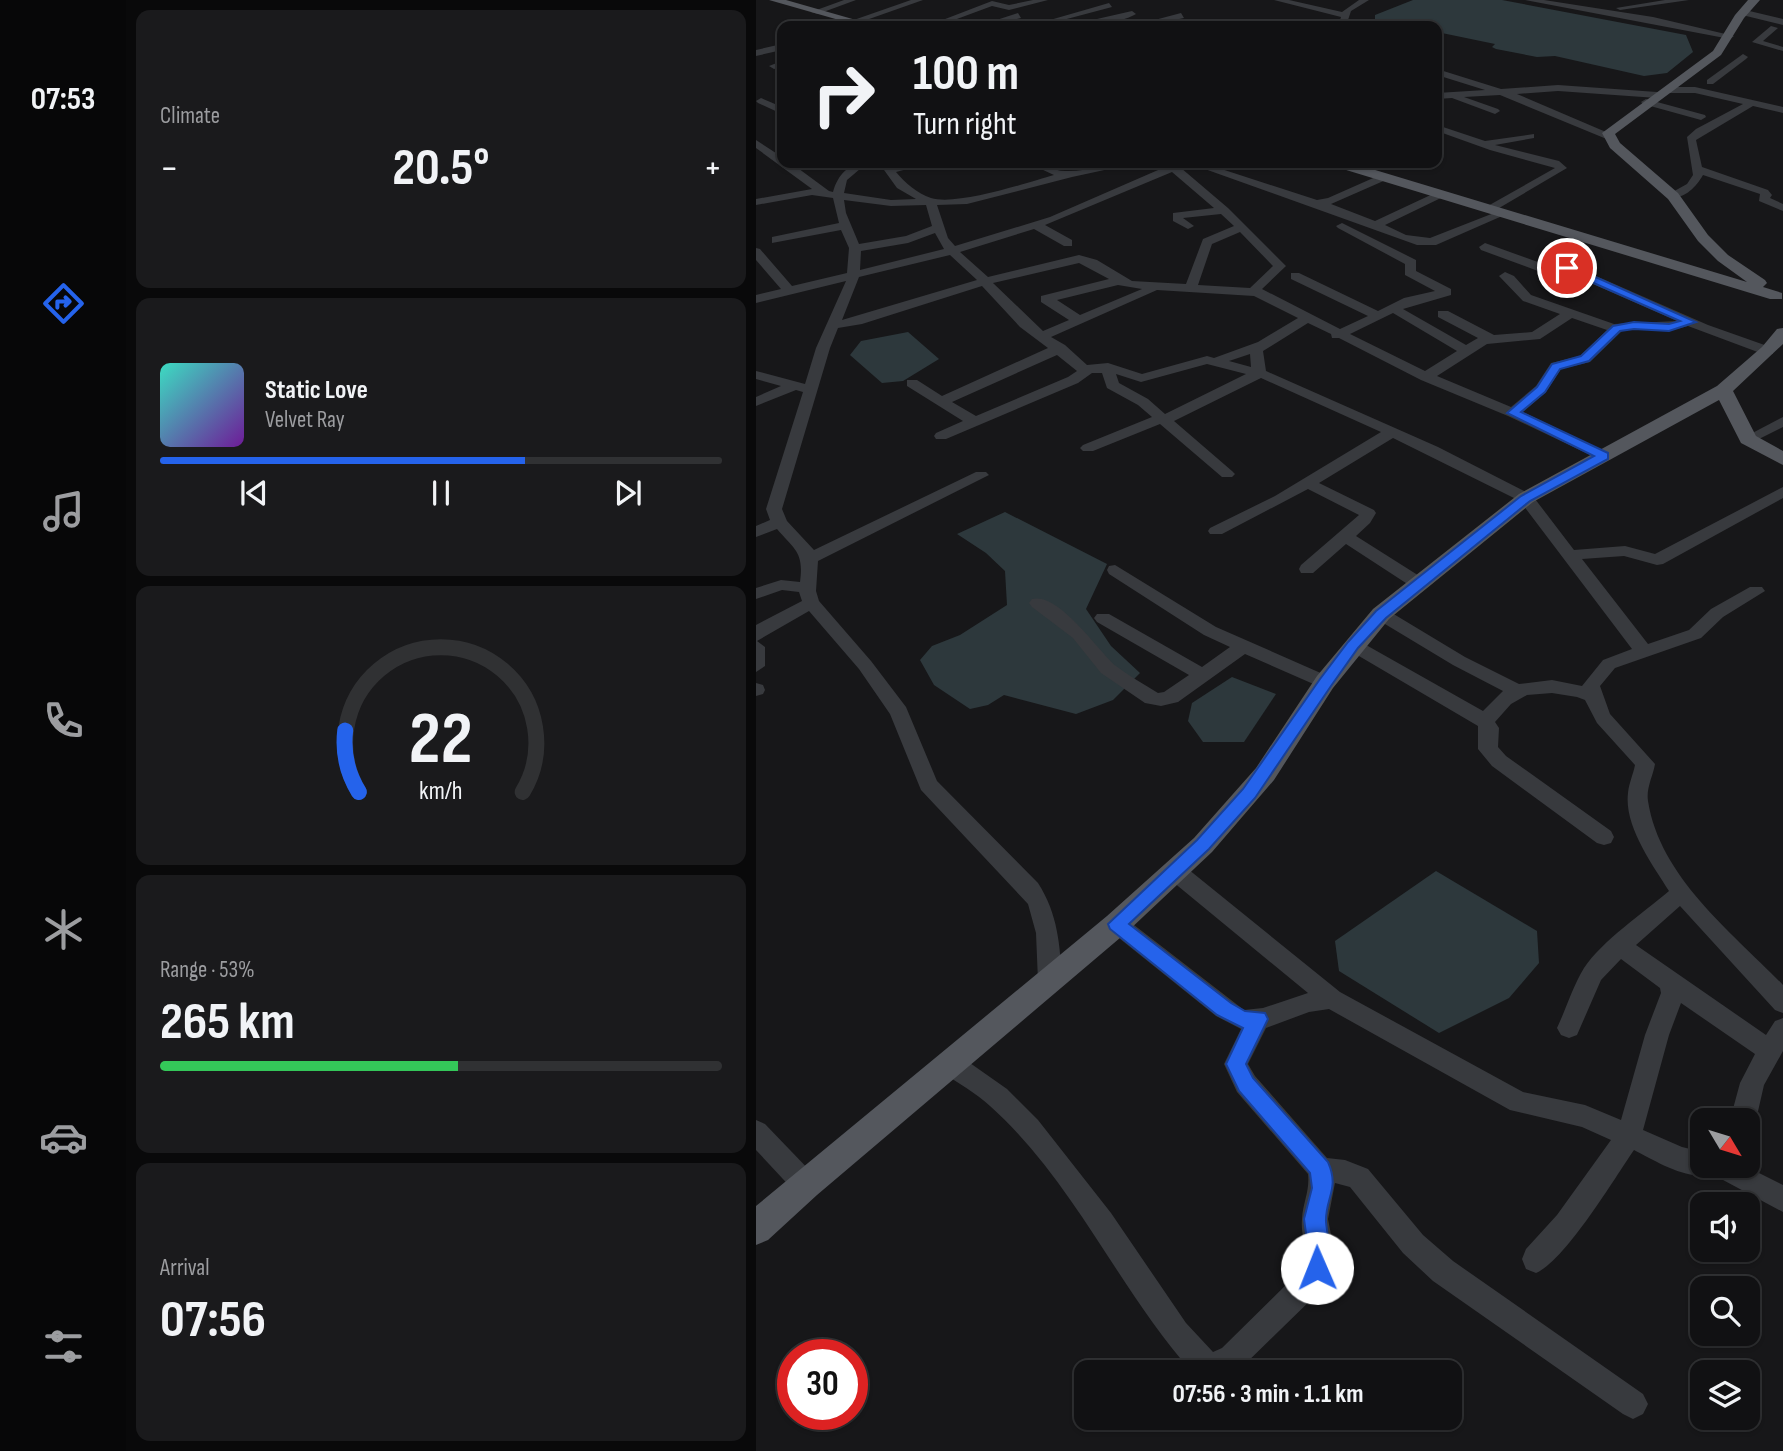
<!DOCTYPE html>
<html lang="en">
<head>
<meta charset="utf-8">
<style>
  :root { --surface:#111113; --page:#1a1a1c; --text:#f1f3f6; --muted:#9c9da0; --line:#303133; --accent:#2563eb }
  body { margin:0; font-family:"Sofia Sans Condensed",sans-serif; background:var(--page); color:var(--text); height:100vh; display:flex; flex-direction:column; font-size:26px; white-space:nowrap }
  * { box-sizing:border-box; margin:0 }
  p { font-size:23px; color:var(--muted) }
  .icon { flex:none; width:38px; height:38px; fill:none; stroke:currentColor; stroke-width:2; stroke-linecap:round; stroke-linejoin:round }
  .map { position:relative; flex:1; overflow:hidden }
  .sheet { display:flex; flex-direction:column; gap:10px; padding:10px; background:#09090a; width:630px }
  .sheet>* { flex:none }
  .top-card { position:absolute; left:21px; top:21px; width:665px; height:147px; border-radius:14px; box-shadow:0 2px 5px #0004,0 0 0 2px var(--line); background:#111113; color:var(--text); overflow:hidden }
  .needle { width:46px; rotate:128deg }
  .buttons { position:absolute; left:934px; top:1108px; display:grid; gap:14px }
  .buttons a { display:grid; place-items:center; width:70px; height:70px; border-radius:14px; background:var(--surface); box-shadow:0 2px 5px #0004,0 0 0 2px var(--line); font-size:35px }
  .speed { position:absolute; left:21px; top:1339px; display:flex; gap:14px; font-size:35px; font-weight:700; text-align:center }
  .speed>* { display:grid; place-content:center; width:91px; height:91px; border-radius:50%; background:var(--surface); box-shadow:0 2px 5px #0004,0 0 0 2px var(--line); line-height:1 }
  .speed .limit { border:10px solid #d22; background:#fff; color:#111 }
  .pin { position:absolute; display:grid; place-items:center; width:60px; height:60px; color:#fff; margin:-30px; border:4px solid #fff; border-radius:50%; box-shadow:0 2px 7px #0007 }
  .me { position:absolute; width:77px; margin:-38px; rotate:359deg; stroke-linejoin:round; filter:drop-shadow(0 0 5px #0008) }
  .turn { display:flex; align-items:center; gap:24px; height:147px; padding:0 21px; font-size:32px }
  .turn .icon { width:91px; height:91px; stroke-width:2.5 }
  .turn b { display:block; font-size:49px; line-height:60px }
  .big { font-size:52px; font-weight:700; line-height:1.1 }
  .sheet .card { flex:1; display:flex; flex-direction:column; justify-content:center; gap:10px; min-width:0; padding:0 24px; border-radius:14px; background:var(--page) }
  .sheet .dial { align-items:center; gap:0 }
  .dial svg { height:182px; overflow:visible; fill:none; stroke:var(--line); stroke-width:7; stroke-linecap:round; text-anchor:middle }
  .dial text { fill:var(--text); stroke:none }
  .song { display:flex; align-items:center; gap:21px }
  .cover { width:84px; height:84px; border-radius:10px; background:linear-gradient(135deg,hsl(170 70% 55%),hsl(280 70% 35%)) }
  .played { height:7px; border-radius:4px; background:linear-gradient(90deg,var(--accent) 65%,var(--line) 65%) }
  .keys { display:flex; justify-content:space-around; direction:ltr }
  .heat { display:flex; justify-content:space-between; align-items:center; font-size:38px; direction:ltr }
  .charge { height:10px; border-radius:5px; background:linear-gradient(90deg,#34c759 53%,var(--line) 0) }
  .trip { position:absolute; left:318px; top:1360px; width:388px; height:70px; border-radius:14px; background:var(--surface); box-shadow:0 2px 5px #0004,0 0 0 2px var(--line); font-weight:700; line-height:70px; text-align:center }
  main { display:flex; flex:1; min-height:0 }
  .menu { display:flex; flex-direction:column; width:126px; justify-content:space-around; align-items:center; background:#070708; color:var(--muted) }
  .menu .icon { width:49px; height:49px }
  .menu .selected { color:var(--accent) }
  .menu b { font-size:32px; color:var(--text) }
  .map>svg:first-child { display:block }
  .water { fill:#2d383c }
  .lines { fill:none; stroke-linecap:round; stroke-linejoin:round }
  .minor { fill:#383a3e; fill-rule:evenodd }
  .major { fill:#54575d; fill-rule:evenodd }
  .route { fill:#2563eb; stroke:#184099; stroke-width:2 }
</style>
</head>
<body>
<main>
<nav class="menu">
<b>07:53</b>
<svg class="icon selected" aria-label="directions" viewBox="0 0 24 24"><path d="M12 3l9 9-9 9-9-9zM9 14v-3h6M13 9l2 2-2 2"/></svg>
<svg class="icon" aria-label="music" viewBox="0 0 24 24"><path d="M9 18V5l10-2v13"/><circle cx="6" cy="18" r="3"/><circle cx="16" cy="16" r="3"/></svg>
<svg class="icon" aria-label="phone" viewBox="0 0 24 24"><path d="M5 4h4l2 5-3 2q2 4 5 5l2-3 5 2v4C11 20 4 13 5 4z"/></svg>
<svg class="icon" aria-label="climate" viewBox="0 0 24 24"><path d="M12 3v18M4 7l16 10M4 17L20 7"/></svg>
<svg class="icon" aria-label="car" viewBox="0 0 24 24"><path d="M5 17H2v-5l4-1 3-4h7l3 4 3 1v5h-3M9 17h6M6 11h13"/><circle cx="7" cy="17" r="2"/><circle cx="17" cy="17" r="2"/></svg>
<svg class="icon" aria-label="filters" viewBox="0 0 24 24"><path d="M4 7h16M4 17h16"/><circle cx="9" cy="7" r="2"/><circle cx="15" cy="17" r="2"/></svg>
</nav>
<section class="sheet">
<div class="card"><p>Climate</p>
<div class="heat"><a>−</a><b class="big">20.5°</b><a>+</a></div>
</div>
<div class="card">
<div class="song"><i class="cover"></i><div><b>Static Love</b><p>Velvet Ray</p></div></div>
<div class="played"></div>
<div class="keys"><svg class="icon" aria-label="previous" viewBox="0 0 24 24"><path d="M18 5L8 12l10 7zM5 5v14"/></svg><svg class="icon" aria-label="pause" viewBox="0 0 24 24"><path d="M8 5v14M16 5v14"/></svg><svg class="icon" aria-label="next" viewBox="0 0 24 24"><path d="M6 5l10 7-10 7zM19 5v14"/></svg></div>
</div>
<div class="card dial"><svg viewBox="0 0 100 80">
<path d="M14 69A42 42 0 1 1 86 69"/>
<path d="M14 69A42 42 0 0 1 8 42" stroke="#2563eb"/>
<text x="50" y="56" font-size="32" font-weight="700">22</text>
<text x="50" y="72" font-size="11">km/h</text>
</svg></div>
<div class="card"><p>Range · 53%</p><b class="big">265 km</b><div class="charge"></div></div>
<div class="card"><p>Arrival</p><b class="big">07:56</b></div>
</section>
<div class="map">
<svg width="1027" height="1451" viewBox="0 0 1027 1451">
  <rect width="100%" height="100%" fill="#171719"/>
  <g class="water">
    <polygon points="657,0 746,0 930,35 937,52 911,73 888,76 799,56 781,57 740,49 736,47 739,44 681,32 681,26 654,26 619,20 619,15"/>
    <polygon points="152,332 183,359 147,381 126,383 94,355 105,341"/>
    <polygon points="249,512 351,564 330,609 355,646 384,673 357,700 320,714 248,695 232,705 214,709 178,685 164,660 176,646 204,635 251,605 249,571 230,553 201,534"/>
    <polygon points="476,677 520,694 488,742 447,742 432,721 436,703"/>
    <polygon points="680,871 781,931 783,963 753,998 683,1033 583,971 579,941"/>
  </g>
  <g class="lines">
    <g class="minor">
      <polygon points="88,0 100,0 62,14 55,12"/>
      <polygon points="155,0 167,0 99,24 92,22"/>
      <polygon points="277,0 292,0 253,10 236,6 182,26 171,26 236,1 253,5"/>
      <polygon points="518,0 533,0 586,12 603,0 613,0 595,11 592,20 595,26 589,26 584,20 585,17"/>
      <polygon points="769,0 788,0 897,17 978,36 974,39"/>
      <polygon points="909,0 933,0 864,10 860,8"/>
      <path d="M353 3 356 7 307 20 319 24 376 11 380 14C361 25 313 32 294 20Z"/>
      <polygon points="985,9 1027,19 1027,25 982,14"/>
      <polygon points="262,13 265,18 235,26 222,26"/>
      <polygon points="425,13 428,18 390,26 376,26"/>
      <polygon points="446,21 449,26 434,26 435,24"/>
      <polygon points="1015,26 1022,28 1007,41 1027,47 1027,51 996,42"/>
      <polygon points="26,44 26,50 0,56 0,50"/>
      <polygon points="987,54 992,57 990,59 957,84 951,84 951,80"/>
      <polygon points="26,61 26,67 18,69 13,66"/>
      <polygon points="681,69 745,89 802,85 901,92 906,95 901,98 802,91 761,94 857,135 858,137 853,140 744,95 708,97 742,109 744,111 739,114 696,98 681,99 681,93 729,90 681,75"/>
      <path d="M939 87 1027 107V113L997 106 940 140 946 167 1012 190 1016 195 1014 198 1027 204V211L1003 201 1004 194 947 175C940 187 929 199 913 198V194L931 184 937 175 931 137 940 129 987 104 939 93H910L905 90 910 87Z"/>
      <polygon points="5,98 26,107 26,114 2,103 0,101"/>
      <polygon points="890,99 949,115 950,117 945,120 887,104 885,102"/>
      <polygon points="681,125 729,141 778,134 778,138 739,145 803,161 811,168 738,211 730,211 730,207 799,168 734,150 681,131"/>
      <path d="M0 140 26 157V163H35L73 191 77 192C82 174 93 163 111 163L91 180 88 193 135 200 160 199 141 188 123 163H133L136 166 174 163 140 172C149 183 161 193 175 198 201 206 270 183 298 175L272 163C287 163 297 171 309 171 333 172 357 162 381 163L316 177 211 204 181 205 192 238 199 246 294 217 409 167 403 163H427L428 165 425 168 472 208 530 266 506 289 584 329 612 316 535 279V273H543L622 311 648 298 679 291 649 275V264L582 228 580 226 586 223 660 260V271L695 289V295L647 309 710 345 722 338 682 317V311H692L738 335 776 332 804 314 767 301 743 276 749 272 758 276 775 295 858 324 921 321 830 281 825 284 800 282 782 271 725 250 723 247 729 243 790 265 807 275 819 276 805 268 815 265 952 325 1017 348V354H1007L932 326 913 331 878 329 866 331 834 362 805 369 790 392 767 412 852 453 855 456 847 461 752 416 665 380 583 338H576L575 334 552 323 507 351 510 371 682 447 776 495 818 550 869 546 899 554 1027 487V498L907 564 901 565 868 556 826 559 892 644 933 630 955 609 994 587H1006L1009 591 967 617 945 638 859 668 844 686 854 714 899 764C897 776 890 788 892 801 904 878 977 933 1027 985V1013L1019 1010 924 906 880 945 1010 1035 1019 1021 1027 1018V1051L1008 1085 1000 1120 992 1130V1120H974L984 1083 999 1054 925 1003 913 1035 887 1130 926 1147 947 1152V1166H989L1027 1185V1212L954 1173C932 1182 898 1160 878 1150 858 1179 809 1261 780 1273L770 1269 766 1259 770 1249 801 1215 855 1140 826 1127 754 1110 573 1009 553 1012 510 1028 492 1064 499 1076 571 1158 589 1160 612 1169 667 1235 697 1261 887 1394 892 1404 887 1414 877 1419 867 1414 677 1281 647 1253 594 1187 579 1183 572 1219 579 1255 571 1278 562 1293 481 1372H436C362 1289 318 1181 234 1106 220 1093 202 1083 186 1072L183 1064 186 1056 195 1053 204 1056 251 1089 282 1120 355 1213 430 1323 457 1352 466 1348 542 1273C557 1249 544 1243 546 1219 547 1202 554 1191 552 1174L481 1092 468 1064 485 1029 460 1016 353 930 350 924 353 918 361 915 369 918 488 1010 507 1008 552 993 411 877 408 871 411 865 419 863 427 865 584 992 767 1092 829 1105 865 1120 889 1035 905 993 904 988 865 959 845 980 821 1035 813 1038 805 1035 801 1028C810 1009 817 986 828 968 846 941 887 913 913 891 896 864 868 826 872 793 873 783 877 775 879 765L841 723 829 700 821 697 796 693 771 695 755 704 739 722 743 728 742 747 750 756 855 831 858 837 855 843 848 845 841 843 736 766 722 749V726L591 649 588 645 597 639 603 641 727 711 747 691 697 665 619 618 616 614 619 610H631L709 657 763 684 796 680 826 686 847 660 876 649 764 501 637 438 563 483 618 510 620 513 614 523 600 536 668 579 671 583 668 587H656L590 544 557 573H545L543 569 545 565 603 515 552 489 466 534H454L452 531 454 528 519 496 625 432 505 378 418 421 476 471 479 474 476 477H466L404 424 337 451H327L324 448 327 445 396 417 382 405 351 388 346 373H336L322 383 190 439H180L178 436 180 433 207 421 151 386V380H161L186 396 292 348 264 327 226 286 106 324 82 328 74 348 26 509 31 521 58 550 220 472H230L233 475 62 561 60 591 63 601 115 661 150 707 181 781 282 883C302 914 304 945 306 981L302 988 294 991 286 988 282 981 280 933 272 904 165 790 134 714 103 669 53 611 1 641 9 647V666L0 672V625L46 601 43 592 26 590 0 599V588L25 580 44 582C48 552 39 550 21 529L0 537V526L14 520 10 509 47 392 40 390 0 406V397L25 386 0 379V371L49 384 60 348 90 281 0 303V295L25 289 0 260V248L4 249 36 286 91 273 93 248 85 230 16 243V237L83 223 77 198 56 195 0 205V199L56 189 0 148ZM416 172 458 208 417 213V221L432 229 438 226 427 218 465 214 478 226 447 239 430 284 376 281 341 260 323 255 232 277 204 252 278 229 308 246H316V240L289 225ZM88 200 135 206 170 205 176 226 150 236 103 244 90 213ZM484 232 517 266 494 288 442 285 456 244ZM179 233 188 249 104 270 105 251 152 243ZM194 255 221 280 86 320 103 277ZM323 263 353 279 285 296V302L313 320 287 331 237 283ZM362 285 386 289 324 315 301 300ZM401 290 498 296 542 318 502 342 458 358 451 356 386 374 352 363 331 365 309 345 295 337ZM637 313 701 351 669 371 594 334ZM816 318 851 330 824 356 795 363 780 386 755 407 681 376 731 344 784 339ZM494 354 495 367 473 361ZM301 355 321 371 312 377 220 416 196 402ZM451 364 490 374 409 414 392 399 363 383 360 374 385 382Z"/>
      <polygon points="432,163 447,163 561,200 572,198 624,175 632,175 632,179 575,204 619,221 681,192 689,192 689,196 629,225 650,235 674,238 743,211 753,213 680,245 661,245"/>
      <polygon points="1027,417 1027,427 997,442 987,442 985,439"/>
      <path d="M359 565 460 627 576 678 578 682 576 686H562L489 654 422 702 405 706 389 703 345 673 317 638 276 607 273 603 276 599C303 592 342 651 360 666 373 676 388 684 402 693L408 692 433 675 341 622 338 618 341 614H353L446 667 474 647 448 635 353 574 351 570 353 566Z"/>
      <polygon points="0,683 7,685 9,690 7,694 0,696"/>
      <polygon points="0,1120 9,1124 58,1175 62,1184 58,1193 49,1196 40,1193 0,1150"/>
    </g>
    <g class="major">
      <polygon points="13,0 30,0 121,26 104,26"/>
      <polygon points="992,0 1004,0 988,18 965,55 859,134 864,143 922,193 952,235 972,255 1009,280 1011,283 1007,287 1026,293 1026,299 1014,299 577,166 575,163 596,163 991,282 962,261 942,241 912,199 854,148 846,133 957,51 979,15"/>
      <polygon points="1027,328 1027,344 977,391 1000,436 1027,451 1027,465 985,443 963,400 777,502 633,619 577,688 518,780 456,852 371,932 61,1195 12,1240 0,1245 0,1206 351,916 438,838 500,768 561,676 617,609 763,494 961,386 1006,347 1021,329"/>
    </g>
  </g>
  <path class="route" d="M808 266H815L940 322 913 331 878 329 864 331 833 361 804 369 789 392 765 412 852 453V459L774 501 630 618 602 648 575 686 499 798 453 849 373 924 475 1003 489 1011 509 1013 512 1019 490 1064 497 1078 572 1162C584 1189 569 1198 570 1222 572 1244 579 1254 569 1276L561 1280 553 1276 550 1268 553 1255 548 1219 556 1188 554 1173 483 1091 470 1064 487 1028 461 1015 354 929 352 924 441 840 487 789 564 679 592 642 620 611 765 496 838 456 751 413 781 387 796 364 825 356 857 326 878 322 913 324 924 321 808 270Z"/>
</svg>
<div class="buttons">
<a><svg class="needle" viewBox="-14 -14 28 28"><path d="M0-13l5 13h-10z" fill="#e53935"/><path d="M0 13l5-13h-10z" fill="#9c9da0"/></svg></a>
<a><svg class="icon" aria-label="sound" viewBox="0 0 24 24"><path d="M4 9h4l5-4v14l-5-4H4zM17 9q2 3 0 6"/></svg></a>
<a><svg class="icon" aria-label="search" viewBox="0 0 24 24"><circle cx="10" cy="10" r="6"/><path d="M15 15l6 6"/></svg></a>
<a><svg class="icon" aria-label="layers" viewBox="0 0 24 24"><path d="M12 4l9 5-9 5-9-5zM3 14l9 5 9-5"/></svg></a>
</div>
<div class="speed"><div class="limit">30</div></div>
<div class="pin" style="left:811px;top:268px;background:#d93025"><svg class="icon" aria-label="arrive" viewBox="0 0 24 24"><path d="M6 21V4h12l-3 4 3 4H6"/></svg></div>
<svg class="me" style="left:561px;top:1268px" viewBox="-20 -20 40 40"><circle r="19" fill="#fff"/><path d="M0-13L10 11 0 6-10 11z" fill="#2563eb"/></svg>
<div class="trip">07:56 · 3 min · 1.1 km</div>
<div class="top-card">
<div class="turn"><svg class="icon" aria-label="right" viewBox="0 0 24 24"><path d="M7 20v-9h11M14 6l5 5-5 5"/></svg><div><b>100 m</b>Turn right</div></div>
</div>
</div>
</main>
</body>
</html>
